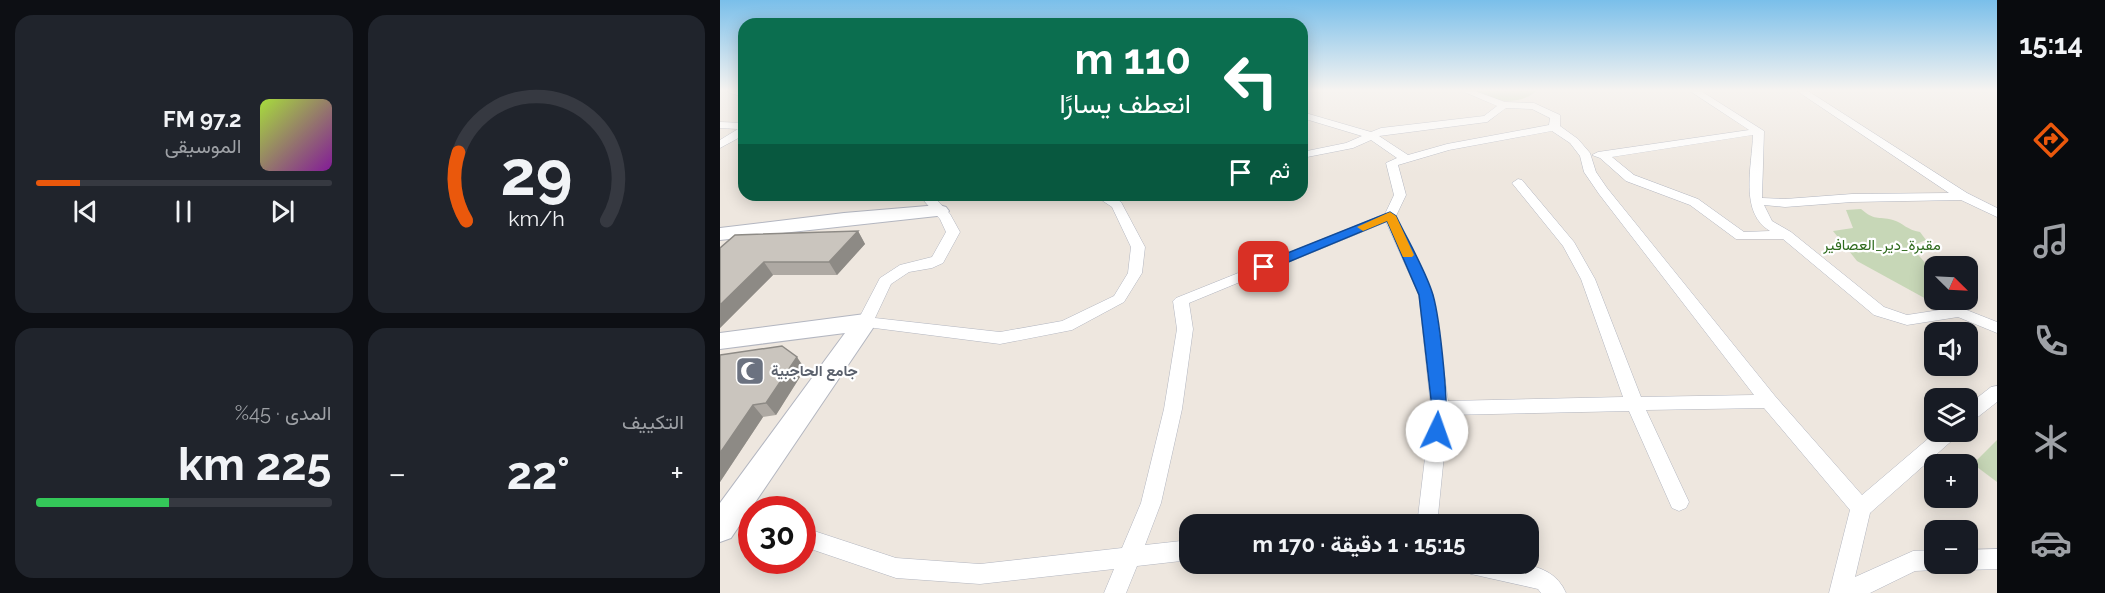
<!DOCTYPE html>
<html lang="ar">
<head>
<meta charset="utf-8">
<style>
  :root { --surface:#171b24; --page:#20242c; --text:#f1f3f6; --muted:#9ea1a6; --line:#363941; --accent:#ea580c }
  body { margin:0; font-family:Raleway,Vazirmatn,sans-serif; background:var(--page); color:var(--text); direction:rtl; height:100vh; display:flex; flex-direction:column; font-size:22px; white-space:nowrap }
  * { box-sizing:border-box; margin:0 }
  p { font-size:20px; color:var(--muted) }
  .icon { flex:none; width:33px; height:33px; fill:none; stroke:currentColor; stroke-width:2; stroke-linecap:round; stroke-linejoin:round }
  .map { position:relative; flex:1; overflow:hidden; direction:ltr }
  .panel { display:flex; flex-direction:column; gap:15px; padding:15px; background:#0d0f14; width:720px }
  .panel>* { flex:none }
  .guide { position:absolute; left:18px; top:18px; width:570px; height:183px; border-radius:18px; box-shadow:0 3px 15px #0003; direction:rtl; background:#0b6e4f; color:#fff; overflow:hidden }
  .needle { width:39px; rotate:114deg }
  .buttons { position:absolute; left:1204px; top:256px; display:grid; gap:12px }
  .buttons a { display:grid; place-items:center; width:54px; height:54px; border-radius:12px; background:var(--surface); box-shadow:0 3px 15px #0003; font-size:30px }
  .speed { position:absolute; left:18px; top:496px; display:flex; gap:12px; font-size:30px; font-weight:700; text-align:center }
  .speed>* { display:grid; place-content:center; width:78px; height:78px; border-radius:50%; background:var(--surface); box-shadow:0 3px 15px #0003; line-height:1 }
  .speed .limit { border:9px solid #d22; background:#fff; color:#111 }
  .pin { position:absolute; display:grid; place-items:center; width:51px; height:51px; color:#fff; margin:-26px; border-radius:12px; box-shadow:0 3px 9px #0006 }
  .me { position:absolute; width:66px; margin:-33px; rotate:3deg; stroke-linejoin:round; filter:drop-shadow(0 0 4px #0008) }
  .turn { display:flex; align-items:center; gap:21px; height:126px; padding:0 18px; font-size:27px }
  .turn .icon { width:78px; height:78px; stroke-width:2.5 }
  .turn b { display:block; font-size:42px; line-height:51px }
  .then { display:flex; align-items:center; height:57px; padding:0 18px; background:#0003; gap:12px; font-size:22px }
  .big { font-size:45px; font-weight:700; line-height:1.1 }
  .panel .widget { flex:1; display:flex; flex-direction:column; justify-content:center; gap:9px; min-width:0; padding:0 21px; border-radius:18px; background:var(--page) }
  .panel .dial { align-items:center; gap:0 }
  .dial svg { height:156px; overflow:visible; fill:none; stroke:var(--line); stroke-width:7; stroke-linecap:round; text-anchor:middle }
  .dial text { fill:var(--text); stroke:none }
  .song { display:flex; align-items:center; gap:18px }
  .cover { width:72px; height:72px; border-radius:9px; background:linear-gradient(135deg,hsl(80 70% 55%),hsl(290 70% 35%)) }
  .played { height:6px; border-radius:3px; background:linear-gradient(90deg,var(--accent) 15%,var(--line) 15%) }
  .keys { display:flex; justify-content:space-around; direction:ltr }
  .heat { display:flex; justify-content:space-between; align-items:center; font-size:33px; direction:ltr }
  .charge { height:9px; border-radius:4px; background:linear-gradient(90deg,#34c759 45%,var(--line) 0) }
  .panel .tiles { flex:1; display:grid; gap:15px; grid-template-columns:repeat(2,1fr) }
  .trip { position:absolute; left:459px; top:514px; width:360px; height:60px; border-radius:18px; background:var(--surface); box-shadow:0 3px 15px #0003; font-weight:700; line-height:60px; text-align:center; direction:rtl }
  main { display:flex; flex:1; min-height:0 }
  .menu { display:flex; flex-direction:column; width:108px; justify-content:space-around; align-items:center; background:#090b0e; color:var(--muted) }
  .menu .icon { width:42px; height:42px }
  .menu .on { color:var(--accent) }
  .menu b { font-size:27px; color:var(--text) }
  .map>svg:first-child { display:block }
  .cemetery { fill:#c7d7b7 }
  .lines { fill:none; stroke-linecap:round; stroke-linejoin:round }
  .street-casing { stroke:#b3b6c0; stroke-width:1 }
  .secondary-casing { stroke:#b3b6c0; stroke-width:2 }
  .street { fill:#fff; fill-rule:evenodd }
  .secondary { fill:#fff; fill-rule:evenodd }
  .wall { fill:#aea9a3 }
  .shaded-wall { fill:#8d8a85 }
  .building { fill:#cac5be; stroke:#8d8a85; stroke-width:1.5 }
  .route { fill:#1a73e8; stroke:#114b97; stroke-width:1.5 }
  .slow { fill:#f59e0b }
  .labels { text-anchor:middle; stroke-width:4.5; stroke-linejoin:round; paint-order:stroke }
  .park-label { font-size:15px; fill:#2e6a1c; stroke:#fff }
  .worship-label { font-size:15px; font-weight:bold; fill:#5b616d; stroke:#fff; text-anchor:start }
</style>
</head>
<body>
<main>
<nav class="menu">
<b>15:14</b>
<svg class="icon on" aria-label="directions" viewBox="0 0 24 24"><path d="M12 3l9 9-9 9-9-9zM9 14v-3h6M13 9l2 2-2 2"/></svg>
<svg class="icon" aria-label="music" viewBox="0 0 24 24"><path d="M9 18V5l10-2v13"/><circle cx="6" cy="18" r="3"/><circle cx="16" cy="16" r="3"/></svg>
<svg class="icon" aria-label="phone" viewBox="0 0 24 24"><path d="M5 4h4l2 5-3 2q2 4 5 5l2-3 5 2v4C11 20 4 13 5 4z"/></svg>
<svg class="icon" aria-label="climate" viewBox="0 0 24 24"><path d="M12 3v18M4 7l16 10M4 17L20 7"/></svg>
<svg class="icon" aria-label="car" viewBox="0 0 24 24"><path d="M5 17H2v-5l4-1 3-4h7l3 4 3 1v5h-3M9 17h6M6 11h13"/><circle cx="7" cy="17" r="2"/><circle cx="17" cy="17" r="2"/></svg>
</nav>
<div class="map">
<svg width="1277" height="593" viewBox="0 0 1277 593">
  <rect width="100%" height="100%" fill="#eee7df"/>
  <g class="cemetery">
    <path d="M754 91H816C800 106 773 102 754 91Z"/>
    <path d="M1141 209C1155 221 1157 216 1173 220 1183 223 1187 230 1200 232L1206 240 1189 247C1209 263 1215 275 1215 300H1218L1219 306 1137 261 1113 231 1133 228 1126 210Z"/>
    <polygon points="1277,440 1277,482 1253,464"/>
  </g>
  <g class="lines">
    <g class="street-casing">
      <g id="street">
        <polygon points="8,91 24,91 24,97 10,93"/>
        <path d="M742 91H755L785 102 814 103 840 115V126L858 139 870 153 876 172 887 188 1055 396 1142 495 1216 432H1238L1236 437 1150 513 1135 577 1193 551 1215 550V564H1224L1223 567 1215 570 1195 571 1150 593H1109L1130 510 1044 408 926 410 969 502 966 508 959 511 952 508 909 411 728 415 717 525H697L711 408 699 295 666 222 469 303 473 329 462 409 441 503 425 545 470 540V560L417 566 406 593H384L394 569 260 584 176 578 82 546V527L176 558 260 564 402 548 421 503 444 409 457 329 453 301 456 298 665 214 674 195 666 163 677 158 651 140 633 148 582 158V152L626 143 642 136 582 118V112L651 132 661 128 764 116 777 106ZM786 108 812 109 830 118 829 125 727 144 688 155 659 136 767 122ZM832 131 850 143 860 156 864 172 879 194 1034 395 921 397 875 279 854 242 802 180 798 179 792 183 843 246 861 279 903 397 728 401 713 295 676 216 686 195 678 165 729 150Z"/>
        <path d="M970 91H981L1044 131 1042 198 1065 199 1132 194 1229 193 1077 91H1088L1247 193 1277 208V217L1241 200 1132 202 1065 207 1044 205 1052 221 1071 232 1164 307 1187 315 1239 307 1277 322V333L1238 317 1187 325 1154 315 1063 239H1016L970 205 906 181 880 158 872 155 878 152 1029 130ZM1033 135C1032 166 1019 213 1050 231L1024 232 978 199 914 175 892 157Z"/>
        <polygon points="0,122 24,123 24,135 0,148 0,140 18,129 0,128"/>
        <polygon points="199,195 212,195 230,214 240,232 223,263 212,268 189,272 171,284 155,318 280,332 342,321 394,296 408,273 411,247 392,207 374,195 389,195 401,202 425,247 422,273 404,302 352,330 280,344 139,326 137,322 160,278 180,265 212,257 226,232 220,219"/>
        <polygon points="1277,386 1277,402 1254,420 1248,422 1248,405 1271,387"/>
        <polygon points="10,503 32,510 32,528 3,518 0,512 3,506"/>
        <polygon points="1277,549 1277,569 1248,570 1240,567 1239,564 1248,564 1248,550"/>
        <path d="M740 564C775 564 830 554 846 593H821L818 589 751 574 743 571Z"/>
      </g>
    </g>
    <g class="secondary-casing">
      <g id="secondary">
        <polygon points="219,205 226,207 229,211 226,215 0,240 0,228 124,213"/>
        <polygon points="145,314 153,316 157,322 153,328 11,538 0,542 0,503 125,333 0,349 0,333"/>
      </g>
    </g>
    <use href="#street" class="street"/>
    <use href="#secondary" class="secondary"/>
  </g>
  <g class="wall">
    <polygon points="138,231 145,244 117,275 53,275 0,328 0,248"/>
    <polygon points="0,355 85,369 56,415 43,417 0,482"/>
  </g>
  <g class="shaded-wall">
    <polygon points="138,231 145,244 117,275 109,262"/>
    <polygon points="44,262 53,275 0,328 0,305"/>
    <polygon points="77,357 85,369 56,415 46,403"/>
    <polygon points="33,405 43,417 0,482 0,453"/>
  </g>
  <g class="building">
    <polygon points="138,231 109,262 44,262 0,305 0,248 15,235"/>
    <polygon points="62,346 77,357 46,403 33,405 0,453 0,355"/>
  </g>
  <linearGradient id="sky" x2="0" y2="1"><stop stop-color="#7abfea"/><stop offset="0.52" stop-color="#f7f4f1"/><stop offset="1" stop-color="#f7f4f1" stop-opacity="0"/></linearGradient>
  <rect width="1277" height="174" fill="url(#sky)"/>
  <path class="route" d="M670 212 676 216C687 239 706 271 713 295 719 316 732 419 723 436L717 438 711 436 709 431 712 408 699 295 667 221 549 270 544 271 538 267 540 264Z"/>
  <polygon class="slow" points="670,212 676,216 694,255 692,257 683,257 667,221 643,231 637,227"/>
  <defs>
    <g id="mosque-square" transform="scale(1.5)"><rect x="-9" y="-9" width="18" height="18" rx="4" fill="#6b7280" stroke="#fff"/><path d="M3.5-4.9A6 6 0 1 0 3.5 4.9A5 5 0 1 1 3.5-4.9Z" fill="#fff"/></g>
  </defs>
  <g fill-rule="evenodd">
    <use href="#mosque-square" x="30" y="371"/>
  </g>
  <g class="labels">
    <g class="park-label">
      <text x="1162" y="250">مقبرة_دير_العصافير</text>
    </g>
    <g class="worship-label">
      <text x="51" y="376">جامع الحاجبية</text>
    </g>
  </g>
</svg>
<div class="buttons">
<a><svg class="needle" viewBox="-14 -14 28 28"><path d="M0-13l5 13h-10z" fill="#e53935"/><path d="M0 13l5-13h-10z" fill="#9ea1a6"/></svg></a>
<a><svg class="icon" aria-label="sound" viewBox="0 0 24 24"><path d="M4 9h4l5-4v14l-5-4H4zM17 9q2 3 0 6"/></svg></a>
<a><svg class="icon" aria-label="layers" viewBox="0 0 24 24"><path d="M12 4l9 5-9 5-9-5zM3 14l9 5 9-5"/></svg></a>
<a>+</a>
<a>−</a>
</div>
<div class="speed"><div class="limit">30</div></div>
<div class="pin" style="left:544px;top:267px;background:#d93025"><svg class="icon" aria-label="arrive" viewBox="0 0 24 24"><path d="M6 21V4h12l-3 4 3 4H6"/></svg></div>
<svg class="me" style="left:717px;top:431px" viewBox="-20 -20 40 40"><circle r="19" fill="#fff"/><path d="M0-13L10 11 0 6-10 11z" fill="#1a73e8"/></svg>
<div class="trip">15:15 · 1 دقيقة · 170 m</div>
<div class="guide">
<div class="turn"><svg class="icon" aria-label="left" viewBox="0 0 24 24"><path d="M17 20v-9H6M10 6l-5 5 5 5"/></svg><div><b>110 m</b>انعطف يسارًا</div></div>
<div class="then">ثم<svg class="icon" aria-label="arrive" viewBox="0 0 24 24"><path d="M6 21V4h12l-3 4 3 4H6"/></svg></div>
</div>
</div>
<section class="panel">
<div class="tiles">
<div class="widget dial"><svg viewBox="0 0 100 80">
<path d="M14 69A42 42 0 1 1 86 69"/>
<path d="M14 69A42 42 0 0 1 10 34" stroke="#ea580c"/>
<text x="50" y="56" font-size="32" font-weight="700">29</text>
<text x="50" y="72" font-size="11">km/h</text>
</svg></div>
<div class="widget">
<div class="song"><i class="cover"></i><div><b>97.2 FM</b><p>الموسيقى</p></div></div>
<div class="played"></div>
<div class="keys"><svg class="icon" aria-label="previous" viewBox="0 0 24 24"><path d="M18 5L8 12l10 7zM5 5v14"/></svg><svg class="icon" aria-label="pause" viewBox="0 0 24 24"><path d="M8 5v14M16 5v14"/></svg><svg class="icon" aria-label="next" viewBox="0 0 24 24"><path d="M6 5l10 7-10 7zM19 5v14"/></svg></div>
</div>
<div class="widget"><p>التكييف</p>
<div class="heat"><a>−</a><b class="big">22°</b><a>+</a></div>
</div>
<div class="widget"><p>المدى · 45%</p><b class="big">225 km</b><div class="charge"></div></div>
</div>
</section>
</main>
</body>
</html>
